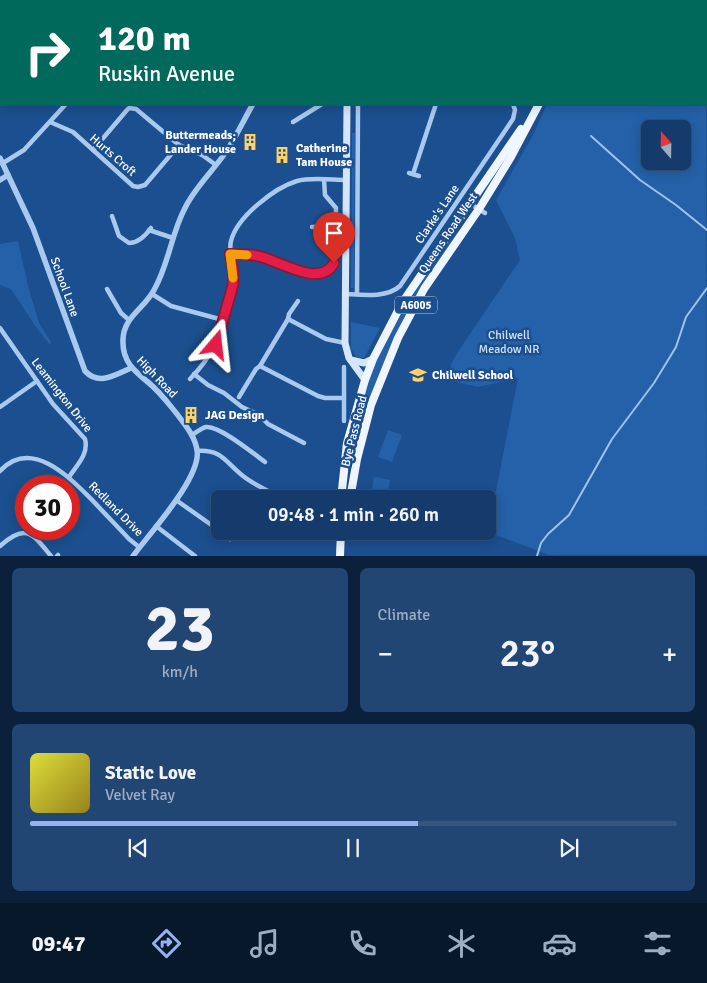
<!DOCTYPE html>
<html lang="en">
<head>
<meta charset="utf-8">
<style>
  :root { --surface:#143b6b; --page:#214673; --text:#f1f3f6; --muted:#9dadc1; --line:#33557e; --accent:#95b2f1 }
  body { margin:0; font-family:Signika,sans-serif; background:var(--page); color:var(--text); height:100vh; display:flex; flex-direction:column; font-size:19px; white-space:nowrap }
  * { box-sizing:border-box; margin:0 }
  p { font-size:16px; color:var(--muted) }
  .icon { flex:none; width:28px; height:28px; fill:none; stroke:currentColor; stroke-width:2; stroke-linecap:round; stroke-linejoin:round }
  .map { position:relative; height:556px; overflow:hidden }
  .side { display:flex; flex-direction:column; gap:12px; padding:12px; background:#0b203b; flex:1 }
  .side>* { flex:none }
  .hud { position:absolute; left:0px; top:0px; width:708px; height:105px; box-shadow:0 2px 12px #0003,0 0 0 1px var(--line); background:#00695c; color:#fff; overflow:hidden }
  .needle { width:32px; rotate:340deg }
  .controls { position:absolute; left:641px; top:120px; display:grid; gap:10px }
  .controls a { display:grid; place-items:center; width:50px; height:50px; border-radius:8px; background:var(--surface); box-shadow:0 2px 12px #0003,0 0 0 1px var(--line); font-size:25px }
  .speed { position:absolute; left:15px; top:475px; display:flex; gap:10px; font-size:25px; font-weight:700; text-align:center }
  .speed>* { display:grid; place-content:center; width:65px; height:65px; border-radius:50%; background:var(--surface); box-shadow:0 2px 12px #0003,0 0 0 1px var(--line); line-height:1 }
  .speed .limit { border:8px solid #d22; background:#fff; color:#111 }
  .pin { position:absolute; display:grid; place-items:center; width:42px; height:42px; color:#fff; margin:-51px -21px; border-radius:50% 50% 50% 0; rotate:-45deg; box-shadow:0 0 5px #0007 }
  .pin .icon { rotate:45deg }
  .me { position:absolute; width:55px; margin:-28px; rotate:17deg; stroke-linejoin:round; filter:drop-shadow(0 0 4px #0008) }
  .turn { display:flex; align-items:center; gap:18px; height:105px; padding:0 15px; font-size:22px }
  .turn .icon { width:65px; height:65px; stroke-width:2.5 }
  .turn b { display:block; font-size:35px; line-height:42px }
  .big { font-size:38px; font-weight:600; line-height:1.1 }
  .side .tile { flex:1; display:flex; flex-direction:column; justify-content:center; gap:8px; min-width:0; padding:0 18px; border-radius:8px; background:var(--page) }
  .side .dial { align-items:center; gap:0 }
  .dial b { font-size:65px; line-height:1 }
  .song { display:flex; align-items:center; gap:15px }
  .cover { width:60px; height:60px; border-radius:8px; background:linear-gradient(135deg,hsl(60 70% 55%),hsl(50 70% 35%)) }
  .played { height:5px; border-radius:2px; background:linear-gradient(90deg,var(--accent) 60%,var(--line) 60%) }
  .keys { display:flex; justify-content:space-around; direction:ltr }
  .heat { display:flex; justify-content:space-between; align-items:center; font-size:28px; direction:ltr }
  .side .tiles { flex:1; display:grid; gap:12px; grid-template-columns:1fr 1fr }
  .tile:last-child { grid-column:span 2 }
  .trip { position:absolute; left:211px; top:490px; width:285px; height:50px; border-radius:8px; background:var(--surface); box-shadow:0 2px 12px #0003,0 0 0 1px var(--line); font-weight:600; line-height:50px; text-align:center }
  .tabs { display:flex; height:80px; justify-content:space-around; align-items:center; background:#08182b; color:var(--muted) }
  .tabs .icon { width:35px; height:35px }
  .tabs .on { color:var(--accent) }
  .tabs b { font-size:22px; color:var(--text) }
  .map>svg:first-child { display:block }
  .green { fill:#2461a8; fill-rule:evenodd }
  .lines { fill:none; stroke-linecap:round; stroke-linejoin:round }
  .stream { stroke:#9cc4f0; stroke-width:2 }
  .minor { stroke:#a9c9ee; stroke-width:4.5 }
  .tertiary { stroke:#a9c9ee; stroke-width:5.5 }
  .secondary { stroke:#d6e6fa; stroke-width:7 }
  .primary { stroke:#f0f6ff; stroke-width:8 }
  .route-casing { stroke:#92132f; stroke-width:12 }
  .route { stroke:#e11d48; stroke-width:9 }
  .slow { stroke:#f59e0b; stroke-width:9 }
  .labels { text-anchor:middle; stroke-width:5; stroke-linejoin:round; paint-order:stroke }
  .shield { fill:#1b4f8f; stroke:#bbcadd; stroke-width:1 }
  .shield-label { font-size:11px; font-weight:bold; fill:#fff }
  .poi-label { font-size:12px; font-weight:bold; fill:#fff; stroke:#1b4f8f; text-anchor:start }
  .street-label { font-size:12px; fill:#fff; stroke:#1b4f8f }
  .park-label { font-size:12px; fill:#cfe3fa; stroke:#1b4f8f }
</style>
</head>
<body>
<div class="map">
<svg width="707" height="556" viewBox="0 0 707 556">
  <rect width="100%" height="100%" fill="#1b4f8f"/>
  <g class="green">
    <path d="M706 87 707 555H549L488 532 518 378 478 387 447 380 451 364 459 350 520 260 515 238 496 200 533 135 547 104H706ZM650 129H682V161H650Z"/>
    <polygon points="352,133 355,133 354,288 351,288"/>
    <path d="M472 215C457 236 441 257 427 278 390 335 367 400 352 466L348 467C350 446 355 427 361 407 371 372 384 337 404 305 424 274 447 245 470 216Z"/>
    <polygon points="18,241 28,286 39,323 51,342 50,345 36,327 11,289 0,285 0,244"/>
    <polygon points="351,322 380,328 364,358 357,357 351,349"/>
    <polygon points="388,430 402,435 392,462 378,457"/>
    <polygon points="374,477 390,480 387,499 370,499"/>
  </g>
  <g class="lines">
    <g class="stream">
      <polyline points="591,136 640,180 676,205 707,230"/>
      <polyline points="537,556 541,543 548,534 569,515 612,439 654,383 676,347 686,317 707,288"/>
    </g>
    <g class="minor">
      <polyline points="210,0 211,1"/>
      <polyline points="310,0 312,1"/>
      <polyline points="65,1 67,0"/>
      <polyline points="291,1 292,0"/>
      <polyline points="0,54 1,53"/>
      <polyline points="50,122 73,132 133,186 138,187 145,185 179,145"/>
      <polyline points="293,122 322,104"/>
      <polyline points="93,150 127,110 129,108 136,109 179,145 202,155 216,165"/>
      <polyline points="3,163 24,150 66,104"/>
      <polyline points="409,173 419,176"/>
      <polyline points="413,174 436,104"/>
      <polyline points="469,203 485,213"/>
      <path d="M112 216 119 236 129 243C139 243 146 235 151 228"/>
      <polyline points="312,227 336,227"/>
      <polyline points="149,230 173,238"/>
      <polyline points="230,254 260,256 310,274 322,274 329,269 335,258 336,208 325,195 324,180"/>
      <polyline points="107,289 121,313 129,320"/>
      <polyline points="152,294 171,306 223,320"/>
      <path d="M346 294C363 295 387 298 400 286L513 119 515 110 513 104"/>
      <polyline points="357,294 358,104"/>
      <polyline points="288,319 289,314 298,301"/>
      <path d="M0 328 53 404 85 439C89 454 77 465 69 477"/>
      <polyline points="344,367 344,421"/>
      <polyline points="194,374 208,385 224,393 242,407 259,415 268,424 304,443"/>
      <path d="M190 379C215 353 218 339 227 305 230 295 233 286 233 275 234 264 228 253 231 241 237 217 274 188 297 181 310 177 333 180 347 180"/>
      <polyline points="239,397 256,369 260,366"/>
      <polyline points="344,398 325,398 318,396 260,366 288,319 326,339 345,343"/>
      <polyline points="0,407 37,381"/>
      <path d="M192 435C196 433 201 428 206 427 219 425 254 454 265 462"/>
      <path d="M197 451C222 449 226 463 243 476 253 484 266 490 278 496"/>
      <path d="M0 471C32 436 72 480 94 502 106 515 118 527 129 539L139 547"/>
      <polyline points="176,500 220,531"/>
      <polyline points="156,526 195,556"/>
      <polyline points="220,531 230,539 233,535"/>
      <path d="M0 546C26 523 32 533 51 556"/>
      <polyline points="57,556 58,555"/>
    </g>
    <g class="tertiary">
      <polyline points="590,0 592,1"/>
      <polyline points="706,81 707,81"/>
      <path d="M0 158 33 228 85 371C99 386 115 375 131 368"/>
      <polyline points="0,180 8,175"/>
      <path d="M133 556C149 534 202 477 197 450 195 436 185 425 177 414 168 403 160 392 149 383 134 371 122 361 123 340 123 317 145 308 154 290 169 264 171 234 185 208 194 189 210 174 223 156 235 140 243 121 253 104"/>
    </g>
    <g class="secondary">
      <polyline points="389,1 390,0"/>
      <polyline points="347,104 345,343 349,358 365,380"/>
      <polyline points="351,360 364,363 373,359"/>
    </g>
    <g class="primary">
      <polyline points="623,1 624,0"/>
      <polyline points="341,499 347,443 365,380 373,359 402,303 521,129"/>
      <polyline points="350,499 357,459 371,405 398,338 424,289 479,209 511,157 539,104"/>
      <polyline points="340,556 341,531"/>
    </g>
  </g>
  <g class="lines">
    <g class="route-casing">
      <path id="route" d="M216 345 233 285V270L230 254C239 254 249 254 258 256 279 260 320 289 334 263"/>
    </g>
    <use href="#route" class="route"/>
    <polyline class="slow" points="233,278 230,254 247,255"/>
  </g>
  <defs>
    <g id="building-bare" transform="scale(1.35)"><path d="M-4-6H4V6H1V3H-1V6H-4ZM-2.5-4.3h1.7v1.8h-1.7ZM.8-4.3h1.7v1.8H.8ZM-2.5-1h1.7V.8h-1.7ZM.8-1h1.7V.8H.8Z" fill="#ffd166" stroke="#1b4f8f" stroke-width="2.5" paint-order="stroke"/></g>
    <g id="school-bare" transform="scale(1.35)"><path d="M0-5L7-2L0 1L-7-2ZM-4 1L0 2.5L4 1V4Q0 6-4 4Z" fill="#ffd166" stroke="#1b4f8f" stroke-width="2.5" paint-order="stroke"/></g>
  </defs>
  <g fill-rule="evenodd">
    <use href="#building-bare" x="250" y="142"/>
    <use href="#building-bare" x="282" y="155"/>
    <use href="#school-bare" x="418" y="375"/>
    <use href="#building-bare" x="191" y="415"/>
  </g>
  <g class="labels">
    <rect class="shield" x="395" y="296.5" width="42" height="17" rx="4"/>
    <g class="shield-label">
      <text x="416" y="309">A6005</text>
    </g>
    <g class="poi-label">
      <text x="236" y="139" text-anchor="end">Buttermeads;<tspan x="236" dy="14">Lander House</tspan></text>
      <text x="296" y="152">Catherine<tspan x="296" dy="14">Tam House</tspan></text>
      <text x="432" y="379">Chilwell School</text>
      <text x="205" y="419">JAG Design</text>
    </g>
    <g class="street-label">
      <text transform="translate(113 155) rotate(41)" y="4">Hurts Croft</text>
      <text transform="translate(437 214) rotate(-56)" y="4">Clarke's Lane</text>
      <text transform="translate(448 233) rotate(-56)" y="4">Queens Road West</text>
      <text transform="translate(65 287) rotate(70)" y="4">School Lane</text>
      <text transform="translate(157 377) rotate(46)" y="4">High Road</text>
      <text transform="translate(62 395) rotate(52)" y="4">Leamington Drive</text>
      <text transform="translate(354 431) rotate(-76)" y="4">Bye Pass Road</text>
      <text transform="translate(116 509) rotate(45)" y="4">Redland Drive</text>
    </g>
    <g class="park-label">
      <text x="509" y="339">Chilwell<tspan x="509" dy="14">Meadow NR</tspan></text>
    </g>
  </g>
</svg>
<div class="controls">
<a><svg class="needle" viewBox="-14 -14 28 28"><path d="M0-13l5 13h-10z" fill="#e53935"/><path d="M0 13l5-13h-10z" fill="#9dadc1"/></svg></a>
</div>
<div class="speed"><div class="limit">30</div></div>
<div class="pin" style="left:334px;top:263px;background:#d93025"><svg class="icon" aria-label="arrive" viewBox="0 0 24 24"><path d="M6 21V4h12l-3 4 3 4H6"/></svg></div>
<svg class="me" style="left:216px;top:345px" viewBox="-20 -20 40 40"><path d="M0-17L14 15 0 8-14 15z" fill="#e11d48" stroke="#fff" stroke-width="4"/></svg>
<div class="trip">09:48 · 1 min · 260 m</div>
<div class="hud">
<div class="turn"><svg class="icon" aria-label="right" viewBox="0 0 24 24"><path d="M7 20v-9h11M14 6l5 5-5 5"/></svg><div><b>120 m</b>Ruskin Avenue</div></div>
</div>
</div>
<section class="side">
<div class="tiles">
<div class="tile dial"><b>23</b><p>km/h</p></div>
<div class="tile"><p>Climate</p>
<div class="heat"><a>−</a><b class="big">23°</b><a>+</a></div>
</div>
<div class="tile">
<div class="song"><i class="cover"></i><div><b>Static Love</b><p>Velvet Ray</p></div></div>
<div class="played"></div>
<div class="keys"><svg class="icon" aria-label="previous" viewBox="0 0 24 24"><path d="M18 5L8 12l10 7zM5 5v14"/></svg><svg class="icon" aria-label="pause" viewBox="0 0 24 24"><path d="M8 5v14M16 5v14"/></svg><svg class="icon" aria-label="next" viewBox="0 0 24 24"><path d="M6 5l10 7-10 7zM19 5v14"/></svg></div>
</div>
</div>
</section>
<nav class="tabs">
<b>09:47</b>
<svg class="icon on" aria-label="directions" viewBox="0 0 24 24"><path d="M12 3l9 9-9 9-9-9zM9 14v-3h6M13 9l2 2-2 2"/></svg>
<svg class="icon" aria-label="music" viewBox="0 0 24 24"><path d="M9 18V5l10-2v13"/><circle cx="6" cy="18" r="3"/><circle cx="16" cy="16" r="3"/></svg>
<svg class="icon" aria-label="phone" viewBox="0 0 24 24"><path d="M5 4h4l2 5-3 2q2 4 5 5l2-3 5 2v4C11 20 4 13 5 4z"/></svg>
<svg class="icon" aria-label="climate" viewBox="0 0 24 24"><path d="M12 3v18M4 7l16 10M4 17L20 7"/></svg>
<svg class="icon" aria-label="car" viewBox="0 0 24 24"><path d="M5 17H2v-5l4-1 3-4h7l3 4 3 1v5h-3M9 17h6M6 11h13"/><circle cx="7" cy="17" r="2"/><circle cx="17" cy="17" r="2"/></svg>
<svg class="icon" aria-label="filters" viewBox="0 0 24 24"><path d="M4 7h16M4 17h16"/><circle cx="9" cy="7" r="2"/><circle cx="15" cy="17" r="2"/></svg>
</nav>
</body>
</html>
